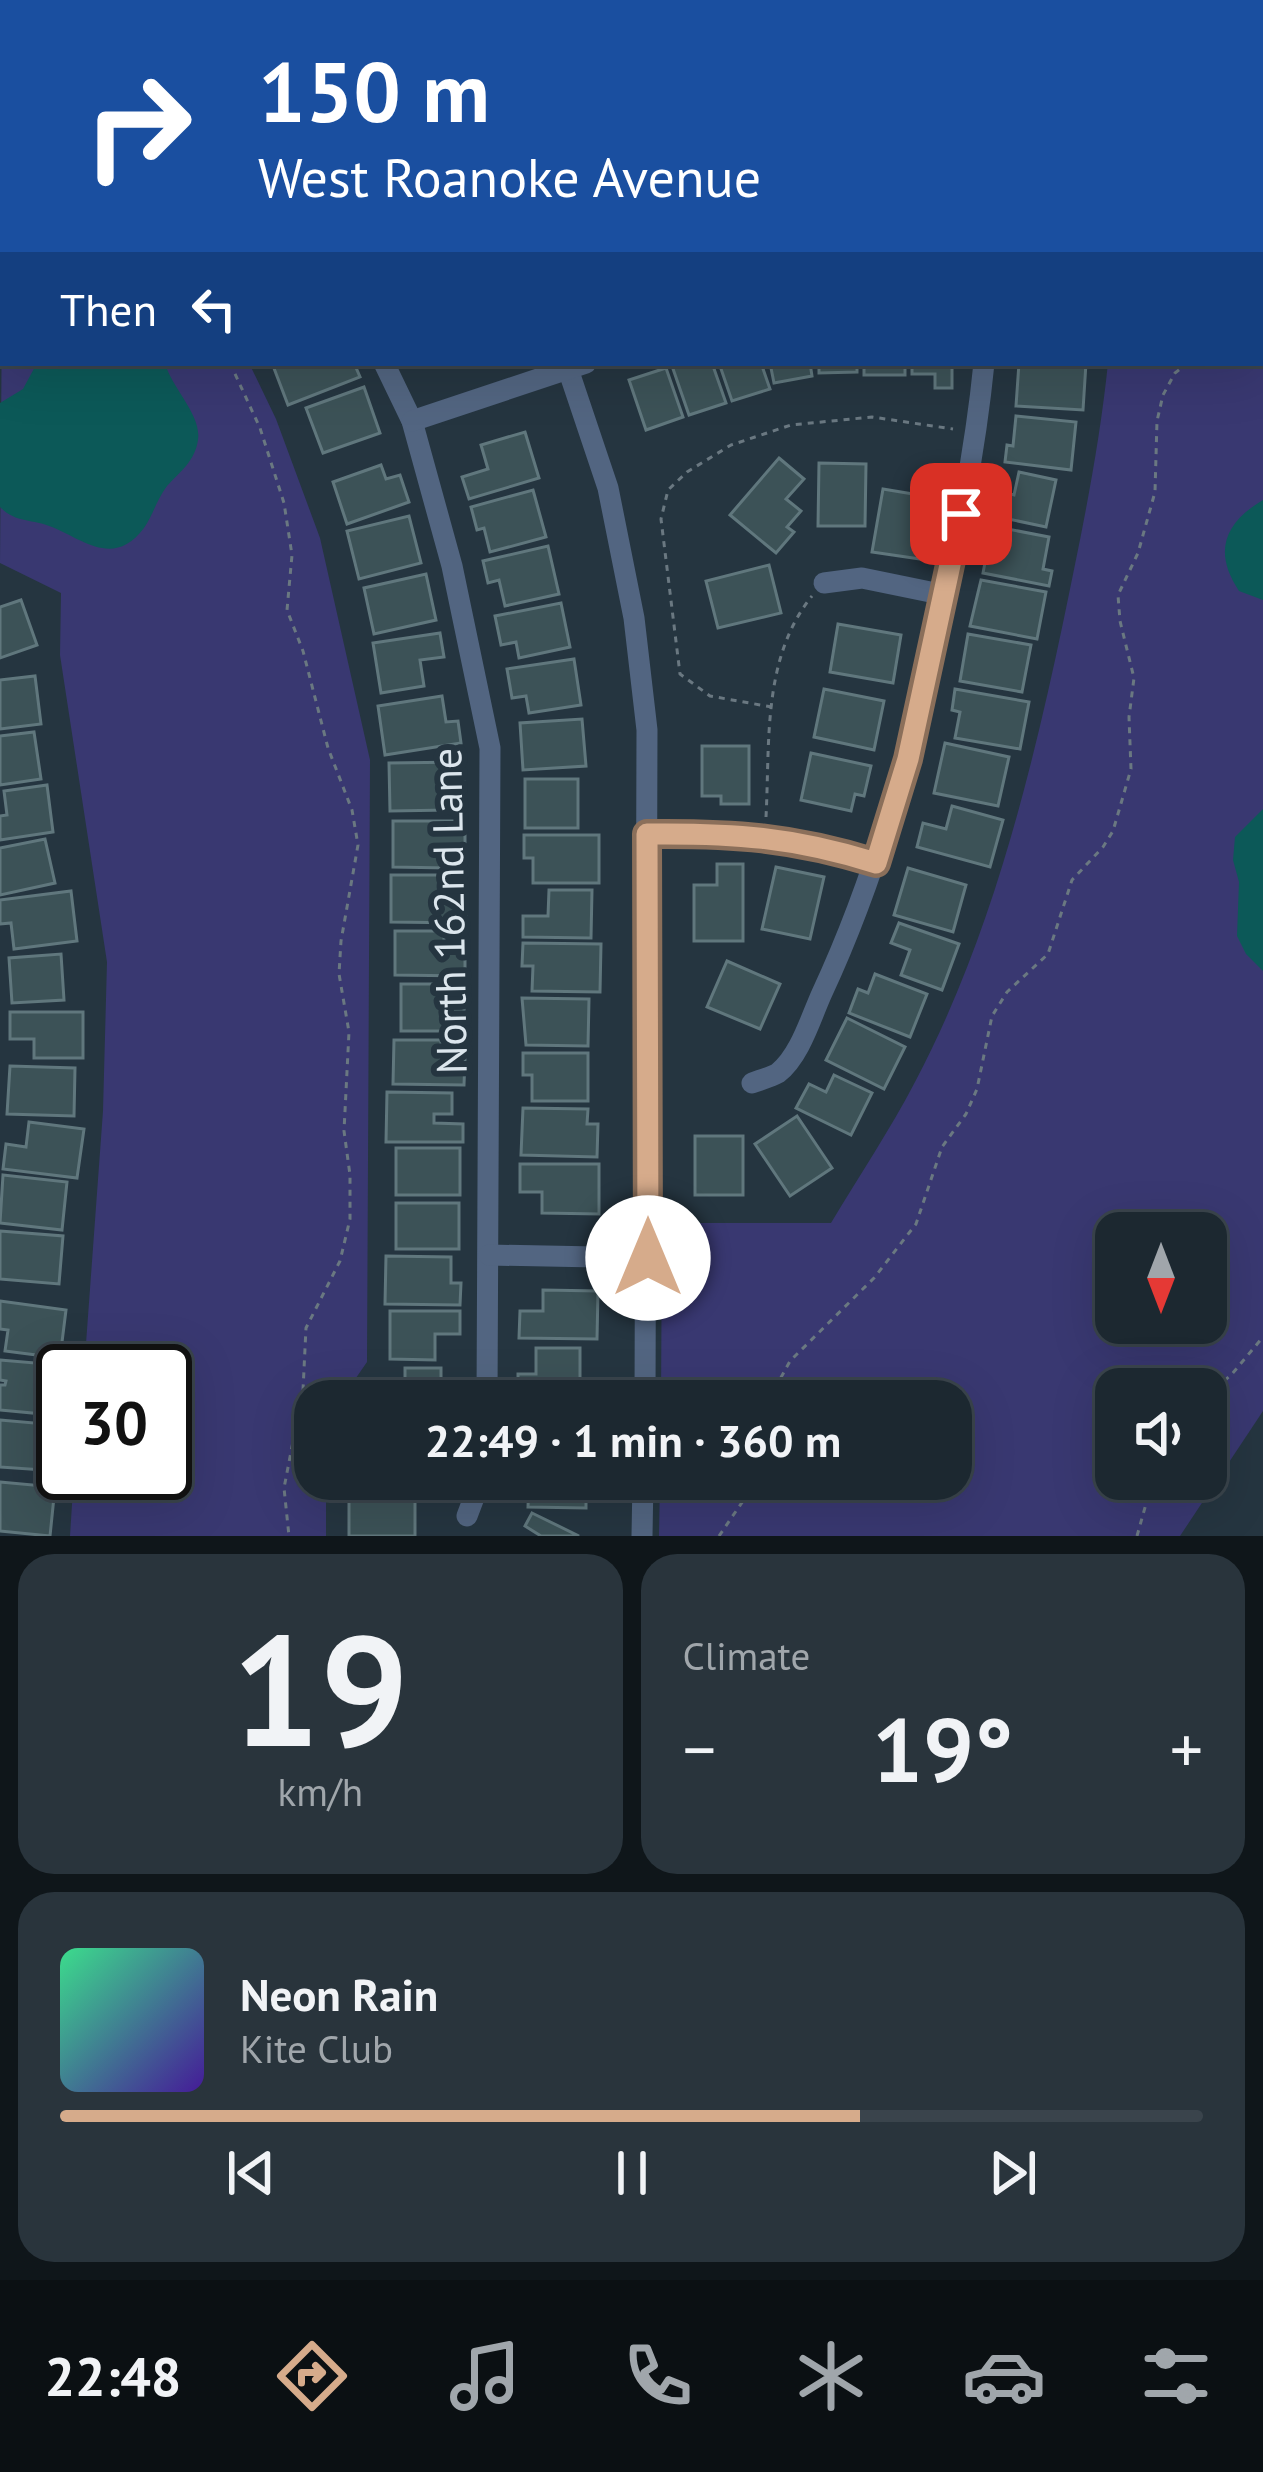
<!DOCTYPE html>
<html lang="en">
<head>
<meta charset="utf-8">
<style>
  :root { --surface:#1c2830; --page:#29343c; --text:#f1f3f6; --muted:#a0a6ab; --line:#3a444c; --accent:#d6ab8b }
  body { margin:0; font-family:"PT Sans",sans-serif; background:var(--page); color:var(--text); height:100vh; display:flex; flex-direction:column; font-size:45px; white-space:nowrap }
  * { box-sizing:border-box; margin:0 }
  p { font-size:39px; color:var(--muted) }
  .icon { flex:none; width:66px; height:66px; fill:none; stroke:currentColor; stroke-width:2; stroke-linecap:round; stroke-linejoin:round }
  .map { position:relative; height:1536px; overflow:hidden }
  .side { display:flex; flex-direction:column; gap:18px; padding:18px; background:#0f161a; flex:1 }
  .side>* { flex:none }
  .banner { position:absolute; left:0px; top:0px; width:1263px; height:366px; box-shadow:0 12px 48px #0002,0 0 0 3px var(--line); background:#1a4fa0; color:#fff; overflow:hidden }
  .needle { width:78px; rotate:180deg }
  .fabs { position:absolute; left:1095px; top:1212px; display:grid; gap:24px }
  .fabs a { display:grid; place-items:center; width:132px; height:132px; border-radius:24px; background:var(--surface); box-shadow:0 12px 48px #0002,0 0 0 3px var(--line); font-size:60px }
  .speed { position:absolute; left:36px; top:1344px; display:flex; gap:24px; font-size:60px; font-weight:700; text-align:center }
  .speed>* { display:grid; place-content:center; width:156px; height:156px; border-radius:50%; background:var(--surface); box-shadow:0 12px 48px #0002,0 0 0 3px var(--line); line-height:1 }
  .speed .limit { border:6px solid #111; border-radius:18px; background:#fff; color:#111 }
  .pin { position:absolute; display:grid; place-items:center; width:102px; height:102px; color:#fff; margin:-51px; border-radius:24px; box-shadow:0 6px 18px #0006 }
  .me { position:absolute; width:132px; margin:-66px; rotate:0deg; stroke-linejoin:round; filter:drop-shadow(0 0 9px #0008) }
  .turn { display:flex; align-items:center; gap:42px; height:252px; padding:0 60px; font-size:54px }
  .turn .icon { width:156px; height:156px; stroke-width:2.5 }
  .turn b { display:block; font-size:84px; line-height:102px }
  .then { display:flex; align-items:center; height:114px; padding:0 60px; background:#0003; gap:24px; font-size:45px }
  .big { font-size:90px; font-weight:600; line-height:1.1 }
  .side .widget { flex:1; display:flex; flex-direction:column; justify-content:center; gap:18px; min-width:0; padding:0 42px; border-radius:36px; background:var(--page) }
  .side .dial { align-items:center; gap:0 }
  .dial b { font-size:156px; line-height:1 }
  .song { display:flex; align-items:center; gap:36px }
  .cover { width:144px; height:144px; border-radius:18px; background:linear-gradient(135deg,hsl(150 70% 55%),hsl(260 70% 35%)) }
  .played { height:12px; border-radius:6px; background:linear-gradient(90deg,var(--accent) 70%,var(--line) 70%) }
  .keys { display:flex; justify-content:space-around; direction:ltr }
  .heat { display:flex; justify-content:space-between; align-items:center; font-size:66px; direction:ltr }
  .side .tiles { flex:1; display:grid; gap:18px; grid-template-columns:1fr 1fr }
  .widget:last-child { grid-column:span 2 }
  .trip { position:absolute; left:294px; top:1380px; width:678px; height:120px; border-radius:36px; background:var(--surface); box-shadow:0 12px 48px #0002,0 0 0 3px var(--line); font-weight:600; line-height:120px; text-align:center }
  .tabs { display:flex; height:192px; justify-content:space-around; align-items:center; background:#0b1013; color:var(--muted) }
  .tabs .icon { width:84px; height:84px }
  .tabs .on { color:var(--accent) }
  .tabs b { font-size:54px; color:var(--text) }
  .map>svg:first-child { display:block }
  .green { fill:#393871; fill-rule:evenodd }
  .water { fill:#0c5958 }
  .building { fill:#3c5257; stroke:#60777d; stroke-width:3 }
  .lines { fill:none; stroke-linecap:round; stroke-linejoin:round }
  .path { stroke:#6a7881; stroke-width:3; stroke-dasharray:6 6; stroke-linecap:butt }
  .minor { stroke:#526581; stroke-width:21 }
  .route-casing { stroke:#8b6f5a; stroke-width:30 }
  .route { stroke:#d6ab8b; stroke-width:21 }
  .labels { text-anchor:middle; stroke-width:12; stroke-linejoin:round; paint-order:stroke }
  .street-label { font-size:42px; fill:#dce6ed; stroke:#253540 }
</style>
</head>
<body>
<div class="map">
<svg width="1263" height="1536" viewBox="0 0 1263 1536">
  <rect width="100%" height="100%" fill="#253540"/>
  <g class="green">
    <path d="M1104 0H1263V1411L1180 1536H659L660 1479H951V1401H661L662 1223H831C859 1176 890 1130 915 1082 990 940 1030 779 1063 623 1081 536 1099 451 1108 363H1260V3ZM1116 1233H1206V1323H1116ZM1116 1389H1206V1479H1116Z"/>
    <polygon points="3,175 3,363 249,363 276,419 320,538 370,760 367,1362 340,1401 315,1401 315,1479 326,1479 326,1536 70,1536 74,1473 165,1473 165,1371 84,1371 103,1111 107,962 60,655 61,593 0,563"/>
  </g>
  <g class="water">
    <path d="M37 363H165C171 387 202 415 198 440 195 461 180 472 167 486 157 499 153 515 144 528 114 568 84 540 52 527 33 519 15 523 0 507V403L23 389Z"/>
    <path d="M1263 500V600L1239 591C1213 552 1224 523 1263 500Z"/>
    <polygon points="1263,809 1263,971 1246,954 1237,936 1239,882 1233,860 1235,837"/>
  </g>
  <g class="building">
    <polygon points="210,0 269,0 271,3 206,3"/>
    <polygon points="492,0 534,0 536,3 487,3"/>
    <rect x="1011" y="0" width="75" height="3"/>
    <polygon points="3,70 3,122 0,115"/>
    <polygon points="272,363 354,363 360,377 288,405"/>
    <polygon points="671,363 712,363 726,403 689,415"/>
    <polygon points="719,363 761,363 770,389 732,401"/>
    <polygon points="770,363 810,363 812,376 774,383"/>
    <polygon points="819,363 857,363 857,372 819,373"/>
    <rect x="864" y="363" width="41" height="12"/>
    <polygon points="912,363 952,363 952,388 935,388 935,374 912,374"/>
    <polygon points="1019,363 1086,363 1083,410 1016,406"/>
    <polygon points="666,368 683,417 646,430 629,380"/>
    <polygon points="364,387 380,433 323,453 306,408"/>
    <polygon points="1016,416 1076,422 1071,470 1005,462 1007,445 1013,446"/>
    <polygon points="525,432 539,478 469,499 462,477 488,469 481,445"/>
    <polygon points="779,458 804,479 786,499 801,511 787,527 794,532 776,553 730,515"/>
    <polygon points="819,463 866,464 865,526 818,526"/>
    <polygon points="381,465 386,479 400,475 409,502 347,524 333,482"/>
    <polygon points="1019,472 1056,480 1046,527 994,516 999,491 1014,495"/>
    <polygon points="883,489 931,497 920,559 872,552"/>
    <polygon points="533,490 546,537 490,552 484,528 477,530 471,507"/>
    <polygon points="409,516 421,563 359,579 347,531"/>
    <polygon points="992,526 1049,537 1043,569 1052,571 1049,586 983,573"/>
    <polygon points="548,546 559,594 505,606 499,580 488,583 483,561"/>
    <polygon points="769,565 781,613 718,628 706,581"/>
    <polygon points="426,574 436,620 374,634 364,588"/>
    <polygon points="981,580 1046,592 1037,639 970,626"/>
    <polygon points="21,600 37,645 0,658 0,607"/>
    <polygon points="561,603 570,647 519,658 516,642 501,645 495,616"/>
    <polygon points="838,624 901,635 893,683 830,672"/>
    <polygon points="440,633 444,657 420,660 424,686 381,693 373,643"/>
    <polygon points="968,634 1031,645 1022,692 960,681"/>
    <polygon points="574,659 581,705 529,713 526,696 512,698 507,669"/>
    <polygon points="35,676 41,724 0,729 0,680"/>
    <polygon points="824,689 884,701 874,750 814,737"/>
    <polygon points="955,689 1029,702 1020,749 955,738 960,712 952,710"/>
    <polygon points="442,696 446,722 458,721 461,743 385,755 378,706"/>
    <polygon points="582,719 586,766 523,770 520,723"/>
    <polygon points="34,732 41,779 0,785 0,736"/>
    <polygon points="945,743 1009,757 998,806 934,793"/>
    <polygon points="702,746 749,746 749,804 721,804 721,796 702,796"/>
    <polygon points="811,753 871,766 864,796 855,794 851,811 801,800"/>
    <polygon points="463,762 464,789 449,789 449,810 390,811 389,763"/>
    <rect x="525" y="779" width="53" height="49"/>
    <polygon points="47,785 53,832 0,840 0,816 7,815 4,791"/>
    <polygon points="952,806 1003,820 990,867 917,847 923,823 946,829"/>
    <polygon points="393,821 465,821 465,850 448,849 448,868 393,867"/>
    <polygon points="524,835 599,835 599,883 533,883 533,858 524,858"/>
    <polygon points="45,839 55,883 0,895 0,848"/>
    <polygon points="717,864 743,864 743,941 694,941 694,885 717,885"/>
    <polygon points="776,867 824,877 810,939 762,929"/>
    <polygon points="908,868 966,885 953,932 894,915"/>
    <polygon points="391,875 447,875 447,895 466,895 466,923 391,922"/>
    <polygon points="549,890 592,890 591,938 523,937 523,916 548,916"/>
    <polygon points="71,891 77,941 14,949 11,923 0,924 0,900"/>
    <polygon points="899,923 959,944 942,990 901,975 910,950 891,943"/>
    <polygon points="395,931 444,931 444,949 465,949 465,976 395,975"/>
    <polygon points="523,943 601,944 600,992 532,991 533,966 522,966"/>
    <polygon points="61,954 64,1000 12,1003 9,958"/>
    <polygon points="727,961 780,984 760,1029 707,1007"/>
    <polygon points="875,974 927,994 910,1037 849,1013 858,989 868,993"/>
    <polygon points="401,984 464,984 464,1012 450,1012 450,1031 401,1031"/>
    <polygon points="522,998 589,999 588,1046 526,1045"/>
    <polygon points="10,1012 83,1012 83,1058 34,1058 34,1039 10,1039"/>
    <polygon points="847,1018 905,1047 884,1089 826,1060"/>
    <polygon points="394,1040 441,1040 441,1058 465,1058 464,1085 393,1084"/>
    <polygon points="523,1053 588,1053 588,1101 532,1101 532,1075 523,1075"/>
    <polygon points="10,1066 75,1068 74,1116 7,1114"/>
    <polygon points="834,1075 872,1093 851,1135 796,1108 809,1084 826,1092"/>
    <polygon points="387,1092 452,1093 452,1114 434,1114 434,1123 463,1124 463,1142 386,1142"/>
    <polygon points="523,1108 588,1109 587,1124 598,1124 597,1157 521,1155"/>
    <polygon points="797,1116 832,1168 790,1196 755,1144"/>
    <polygon points="29,1122 84,1129 77,1178 3,1169 6,1144 26,1147"/>
    <rect x="695" y="1136" width="48" height="59"/>
    <rect x="396" y="1148" width="64" height="47"/>
    <polygon points="520,1164 599,1164 599,1214 542,1213 542,1192 520,1192"/>
    <polygon points="3,1175 67,1182 62,1230 0,1223"/>
    <rect x="396" y="1203" width="63" height="46"/>
    <polygon points="0,1231 63,1236 59,1284 0,1279"/>
    <polygon points="386,1256 451,1257 451,1283 461,1283 460,1305 385,1304"/>
    <polygon points="543,1290 598,1291 597,1339 519,1338 520,1311 543,1311"/>
    <polygon points="0,1301 66,1310 60,1358 5,1351 8,1330 0,1329"/>
    <polygon points="390,1311 460,1311 460,1334 435,1334 435,1360 390,1359"/>
    <polygon points="536,1348 580,1348 580,1396 518,1396 518,1374 536,1374"/>
    <polygon points="0,1360 59,1365 54,1415 0,1410 0,1385 5,1385 6,1381 0,1380"/>
    <polygon points="405,1368 441,1368 441,1387 458,1387 458,1401 405,1401"/>
    <polygon points="0,1420 46,1424 43,1470 0,1467"/>
    <polygon points="586,1479 586,1508 528,1507 529,1480 520,1480"/>
    <polygon points="0,1482 55,1487 50,1536 0,1531"/>
    <rect x="349" y="1494" width="66" height="42"/>
    <polygon points="532,1513 579,1536 541,1536 525,1526"/>
  </g>
  <g class="lines">
    <g class="path">
      <polyline points="1164,0 1164,3"/>
      <polyline points="0,214 3,213"/>
      <polyline points="1260,306 1263,310"/>
      <polyline points="1260,355 1263,352"/>
      <polyline points="230,363 260,428 284,503 292,555 287,610 303,651 328,748 352,810 358,845 341,941 339,974 349,1032 344,1131 350,1175 350,1219 340,1261 306,1328 303,1390 284,1488 289,1536"/>
      <polyline points="772,707 710,696 680,674 661,519 668,490 687,472 731,445 791,425 872,417 953,429"/>
      <path d="M766 817C770 742 762 658 812 596"/>
      <polyline points="1206,1397 1232,1374 1263,1337"/>
      <polyline points="776,1401 779,1381 790,1361 874,1278 916,1224 942,1147 966,1114 977,1089 992,1016 1007,992 1048,954 1072,880 1103,847 1113,831 1131,769 1129,717 1134,678 1120,621 1118,595 1138,553 1155,492 1157,421 1163,395 1175,373 1188,363"/>
      <polyline points="719,1536 758,1479"/>
      <polyline points="1137,1536 1153,1479"/>
    </g>
    <g class="minor">
      <polyline points="139,0 142,3"/>
      <polyline points="325,0 327,3"/>
      <polyline points="348,0 350,3"/>
      <polyline points="378,0 379,3"/>
      <polyline points="575,0 577,3"/>
      <polyline points="979,0 979,3"/>
      <polyline points="57,3 63,0"/>
      <polyline points="0,32 3,31"/>
      <polyline points="384,363 412,421 452,566 490,748 487,1401"/>
      <polyline points="566,363 608,488 634,618 647,730 645,1401"/>
      <polyline points="412,421 586,363"/>
      <polyline points="824,583 862,578 945,595"/>
      <path d="M647 834C736 833 790 836 876 863"/>
      <path d="M752 1083C760 1080 771 1077 778 1073 800 1056 811 1017 822 993 876 877 908 758 936 634 956 545 975 455 984 363"/>
      <polyline points="489,1255 648,1258"/>
      <polyline points="467,1516 481,1479"/>
      <polyline points="642,1536 643,1479"/>
    </g>
  </g>
  <g class="lines">
    <g class="route-casing">
      <path id="route" d="M648 1258 647 834C733 833 793 837 876 863L908 759 961 514"/>
    </g>
    <use href="#route" class="route"/>
  </g>
  <g class="labels">
    <g class="street-label">
      <text transform="translate(449 911) rotate(-91)" y="15">North 162nd Lane</text>
    </g>
  </g>
</svg>
<div class="fabs">
<a><svg class="needle" viewBox="-14 -14 28 28"><path d="M0-13l5 13h-10z" fill="#e53935"/><path d="M0 13l5-13h-10z" fill="#a0a6ab"/></svg></a>
<a><svg class="icon" aria-label="sound" viewBox="0 0 24 24"><path d="M4 9h4l5-4v14l-5-4H4zM17 9q2 3 0 6"/></svg></a>
</div>
<div class="speed"><div class="limit">30</div></div>
<div class="pin" style="left:961px;top:514px;background:#d93025"><svg class="icon" aria-label="arrive" viewBox="0 0 24 24"><path d="M6 21V4h12l-3 4 3 4H6"/></svg></div>
<svg class="me" style="left:648px;top:1258px" viewBox="-20 -20 40 40"><circle r="19" fill="#fff"/><path d="M0-13L10 11 0 6-10 11z" fill="#d6ab8b"/></svg>
<div class="trip">22:49 · 1 min · 360 m</div>
<div class="banner">
<div class="turn"><svg class="icon" aria-label="right" viewBox="0 0 24 24"><path d="M7 20v-9h11M14 6l5 5-5 5"/></svg><div><b>150 m</b>West Roanoke Avenue</div></div>
<div class="then">Then<svg class="icon" aria-label="left" viewBox="0 0 24 24"><path d="M17 20v-9H6M10 6l-5 5 5 5"/></svg></div>
</div>
</div>
<section class="side">
<div class="tiles">
<div class="widget dial"><b>19</b><p>km/h</p></div>
<div class="widget"><p>Climate</p>
<div class="heat"><a>−</a><b class="big">19°</b><a>+</a></div>
</div>
<div class="widget">
<div class="song"><i class="cover"></i><div><b>Neon Rain</b><p>Kite Club</p></div></div>
<div class="played"></div>
<div class="keys"><svg class="icon" aria-label="previous" viewBox="0 0 24 24"><path d="M18 5L8 12l10 7zM5 5v14"/></svg><svg class="icon" aria-label="pause" viewBox="0 0 24 24"><path d="M8 5v14M16 5v14"/></svg><svg class="icon" aria-label="next" viewBox="0 0 24 24"><path d="M6 5l10 7-10 7zM19 5v14"/></svg></div>
</div>
</div>
</section>
<nav class="tabs">
<b>22:48</b>
<svg class="icon on" aria-label="directions" viewBox="0 0 24 24"><path d="M12 3l9 9-9 9-9-9zM9 14v-3h6M13 9l2 2-2 2"/></svg>
<svg class="icon" aria-label="music" viewBox="0 0 24 24"><path d="M9 18V5l10-2v13"/><circle cx="6" cy="18" r="3"/><circle cx="16" cy="16" r="3"/></svg>
<svg class="icon" aria-label="phone" viewBox="0 0 24 24"><path d="M5 4h4l2 5-3 2q2 4 5 5l2-3 5 2v4C11 20 4 13 5 4z"/></svg>
<svg class="icon" aria-label="climate" viewBox="0 0 24 24"><path d="M12 3v18M4 7l16 10M4 17L20 7"/></svg>
<svg class="icon" aria-label="car" viewBox="0 0 24 24"><path d="M5 17H2v-5l4-1 3-4h7l3 4 3 1v5h-3M9 17h6M6 11h13"/><circle cx="7" cy="17" r="2"/><circle cx="17" cy="17" r="2"/></svg>
<svg class="icon" aria-label="filters" viewBox="0 0 24 24"><path d="M4 7h16M4 17h16"/><circle cx="9" cy="7" r="2"/><circle cx="15" cy="17" r="2"/></svg>
</nav>
</body>
</html>
